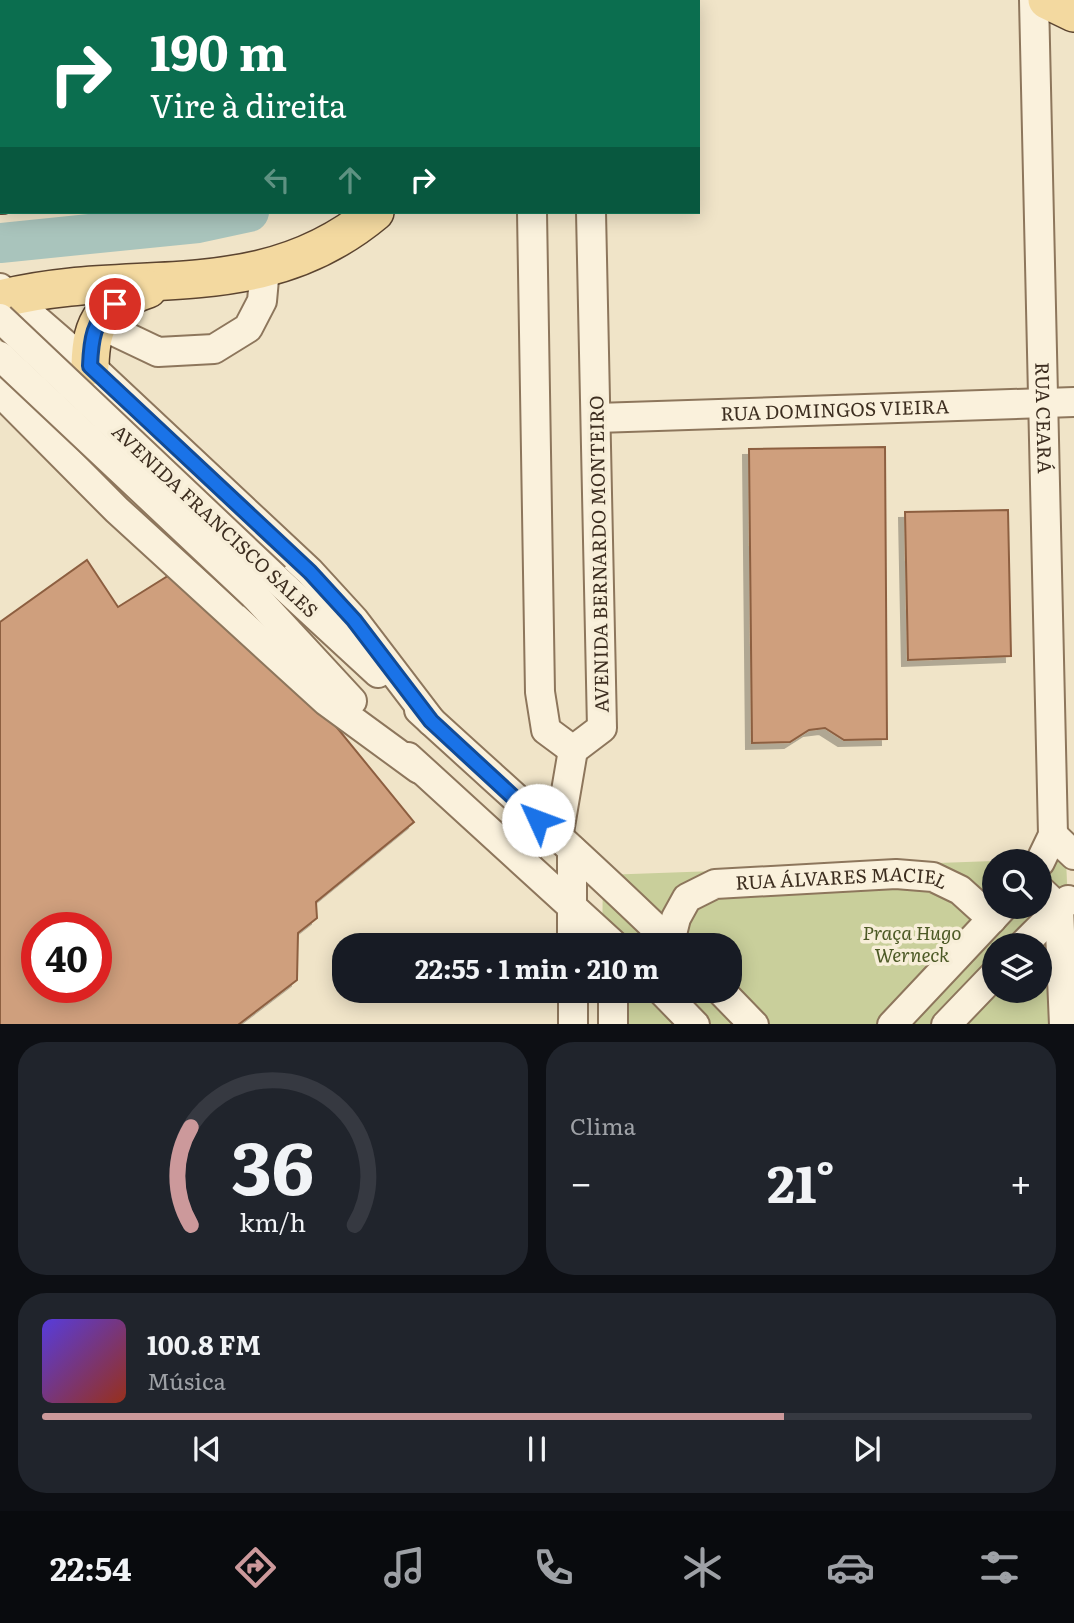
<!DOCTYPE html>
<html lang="pt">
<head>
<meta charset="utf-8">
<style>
  :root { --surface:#171b24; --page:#20242c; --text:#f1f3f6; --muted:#9ea1a6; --line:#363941; --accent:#cc999b }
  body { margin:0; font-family:Literata,serif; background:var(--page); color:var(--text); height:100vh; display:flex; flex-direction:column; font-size:26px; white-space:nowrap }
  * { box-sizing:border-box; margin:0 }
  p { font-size:23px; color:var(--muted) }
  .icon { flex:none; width:38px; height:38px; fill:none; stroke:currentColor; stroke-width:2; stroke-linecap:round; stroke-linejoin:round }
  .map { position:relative; height:1024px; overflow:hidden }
  .drawer { display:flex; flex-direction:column; gap:18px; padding:18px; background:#0d0f14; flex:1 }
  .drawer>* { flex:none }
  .guide { position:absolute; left:0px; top:0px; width:700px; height:214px; box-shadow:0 4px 18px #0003; background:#0b6e4f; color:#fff; overflow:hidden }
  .controls { position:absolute; left:982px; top:849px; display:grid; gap:14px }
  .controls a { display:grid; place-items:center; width:70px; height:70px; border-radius:50%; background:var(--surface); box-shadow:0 4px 18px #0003; font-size:35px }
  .speed { position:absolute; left:21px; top:912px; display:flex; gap:14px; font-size:35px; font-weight:700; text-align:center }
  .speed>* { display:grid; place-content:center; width:91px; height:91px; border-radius:50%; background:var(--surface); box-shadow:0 4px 18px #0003; line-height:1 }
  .speed .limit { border:10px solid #d22; background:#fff; color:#111 }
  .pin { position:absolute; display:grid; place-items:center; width:60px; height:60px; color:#fff; margin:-30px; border:4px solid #fff; border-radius:50%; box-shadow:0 2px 7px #0007 }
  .me { position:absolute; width:77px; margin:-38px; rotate:313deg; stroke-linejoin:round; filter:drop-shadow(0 0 5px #0008) }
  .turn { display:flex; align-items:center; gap:24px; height:147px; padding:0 35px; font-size:32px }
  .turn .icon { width:91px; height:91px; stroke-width:2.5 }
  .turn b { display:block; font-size:49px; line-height:60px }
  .lanes { display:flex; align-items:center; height:66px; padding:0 35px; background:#0003; justify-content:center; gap:35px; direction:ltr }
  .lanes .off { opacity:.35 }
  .big { font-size:52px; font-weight:700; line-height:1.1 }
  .drawer .card { flex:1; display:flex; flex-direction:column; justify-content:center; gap:10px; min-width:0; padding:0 24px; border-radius:28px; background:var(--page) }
  .drawer .dial { align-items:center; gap:0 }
  .dial svg { height:182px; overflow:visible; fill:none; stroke:var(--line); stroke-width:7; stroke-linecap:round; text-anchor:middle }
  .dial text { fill:var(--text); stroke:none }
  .song { display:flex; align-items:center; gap:21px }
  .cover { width:84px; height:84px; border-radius:10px; background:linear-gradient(135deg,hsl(250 70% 55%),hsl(10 70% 35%)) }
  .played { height:7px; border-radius:4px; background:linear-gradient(90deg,var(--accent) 75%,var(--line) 75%) }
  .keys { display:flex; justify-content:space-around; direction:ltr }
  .heat { display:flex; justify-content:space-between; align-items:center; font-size:38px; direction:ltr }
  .drawer .tiles { flex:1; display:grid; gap:18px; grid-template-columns:1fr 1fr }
  .card:last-child { grid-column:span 2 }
  .trip { position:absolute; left:332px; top:933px; width:410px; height:70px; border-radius:28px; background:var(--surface); box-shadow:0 4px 18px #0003; font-weight:700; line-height:70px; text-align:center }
  .tabs { display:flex; height:112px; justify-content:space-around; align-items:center; background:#090b0e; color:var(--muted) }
  .tabs .icon { width:49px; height:49px }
  .tabs .on { color:var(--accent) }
  .tabs b { font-size:32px; color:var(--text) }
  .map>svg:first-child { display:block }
  .green { fill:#c9cf9b; fill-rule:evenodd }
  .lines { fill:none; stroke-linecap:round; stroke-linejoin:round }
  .river { stroke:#a9c4bc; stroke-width:40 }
  .building { fill:#cf9f7d; stroke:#8d5f41; stroke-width:2; fill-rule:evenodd; filter:url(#shadow) }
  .minor-casing { stroke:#8d765c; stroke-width:32 }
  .major-casing { stroke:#5b4430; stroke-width:40 }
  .minor { stroke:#faf1dc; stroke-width:28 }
  .major { stroke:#f3d9a0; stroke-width:37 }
  .rail { stroke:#3d2e20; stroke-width:5; stroke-dasharray:12 12; stroke-linecap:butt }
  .minor-bridge-casing { stroke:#8d765c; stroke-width:32; stroke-linecap:butt }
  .minor-bridge { stroke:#faf1dc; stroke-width:28 }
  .route-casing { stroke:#114b97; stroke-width:18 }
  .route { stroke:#1a73e8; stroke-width:12 }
  .labels { text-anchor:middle; stroke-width:7; stroke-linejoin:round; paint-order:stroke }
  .street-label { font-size:19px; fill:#3d2e20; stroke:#f7eed8 }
  .park-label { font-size:19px; font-style:italic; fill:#4d5a26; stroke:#f7eed8 }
</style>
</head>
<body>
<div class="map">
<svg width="1074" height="1025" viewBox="0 0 1074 1025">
  <defs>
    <filter id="shadow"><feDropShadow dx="-6" dy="6" stdDeviation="0" flood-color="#0004"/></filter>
  </defs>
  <rect width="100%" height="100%" fill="#f0e4c8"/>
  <path class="green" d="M1066 859 1073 1024H601V991L730 990V945H602L603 875 994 861V906H1040V861H1002ZM994 945H1040V990H994Z"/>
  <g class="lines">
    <g class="river">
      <polyline points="476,2 477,0"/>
      <polyline points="0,243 198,223 249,212"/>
    </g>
  </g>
  <g class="building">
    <polygon points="885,447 887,739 844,740 825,728 809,730 790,742 752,743 749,449"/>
    <polygon points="1008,510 1011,656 908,660 905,512"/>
    <path d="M87 560 118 607 171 574 321 708 414 822 316 902 317 918 298 933 297 980 238 1025H0V622ZM37 928H96V987H37Z"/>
  </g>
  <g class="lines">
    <g class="minor-casing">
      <g id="minor">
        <polyline points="583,0 583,2"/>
        <path id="s1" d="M1034 0 1053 835 1040 862"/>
        <polyline points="532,212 540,692 546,730 573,750 602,728 591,212"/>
        <polyline points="0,288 90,366 310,572 354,620 431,721"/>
        <polyline points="97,323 158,352 214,349 248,328 262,301 265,268"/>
        <polyline points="0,392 117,510 326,701 419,769"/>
        <path id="s2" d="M597 418 1074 402"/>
        <polyline points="275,578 378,673"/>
        <polyline points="254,595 352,701"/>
        <path d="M419 710C504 788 591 864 673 945"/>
        <polyline points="408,757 614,945"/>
        <polyline points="1053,835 1074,855"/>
        <polyline points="558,838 573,750"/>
        <polyline points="572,850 572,945"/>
        <polyline points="1040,890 1059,908"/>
        <polyline points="1059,908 1064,1025"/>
        <path id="s3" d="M670 942 676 918 687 898 715 884 896 874 933 877 960 890 992 919"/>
        <polyline points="1023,945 1068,900"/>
        <polyline points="573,990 573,1025"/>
        <polyline points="613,990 613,1025"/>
        <polyline points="661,990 695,1025"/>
        <polyline points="720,990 754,1025"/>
        <polyline points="892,1025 1004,906"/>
        <polyline points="946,1025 994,975"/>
      </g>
    </g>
    <g class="major-casing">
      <g id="major">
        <polyline points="1047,0 1074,13"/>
        <polyline points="418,2 419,0"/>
        <polyline points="555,2 556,0"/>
        <polyline points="0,195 2,195"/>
        <path d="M0 299C132 265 259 309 375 212"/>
        <path d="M90 366C91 319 104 304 148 289"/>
      </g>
    </g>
    <use href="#minor" class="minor"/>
    <use href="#major" class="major"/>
    <g class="rail">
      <polyline points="37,2 41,0"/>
      <polyline points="0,18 2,18"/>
    </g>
    <g class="minor-bridge-casing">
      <g id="minor-bridge">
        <polyline points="0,318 275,578"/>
        <polyline points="0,356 254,595"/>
      </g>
    </g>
    <use href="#minor-bridge" class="minor-bridge"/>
  </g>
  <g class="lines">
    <g class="route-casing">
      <path id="route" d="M115 304C93 319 91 341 90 366L310 572 354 620 431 721 538 820"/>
    </g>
    <use href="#route" class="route"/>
  </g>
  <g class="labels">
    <g class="street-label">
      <text dy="7" stroke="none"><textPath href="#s2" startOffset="238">RUA DOMINGOS VIEIRA</textPath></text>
      <text dy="7" stroke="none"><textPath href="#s1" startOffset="418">RUA CEARÁ</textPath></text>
      <text transform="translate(215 521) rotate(43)" y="7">AVENIDA FRANCISCO SALES</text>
      <text transform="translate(599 554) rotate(-91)" y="7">AVENIDA BERNARDO MONTEIRO</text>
      <text dy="7" stroke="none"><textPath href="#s3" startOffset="206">RUA ÁLVARES MACIEL</textPath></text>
    </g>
    <g class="park-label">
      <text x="912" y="940">Praça Hugo<tspan x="912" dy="22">Werneck</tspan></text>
    </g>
  </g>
</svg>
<div class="controls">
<a><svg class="icon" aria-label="search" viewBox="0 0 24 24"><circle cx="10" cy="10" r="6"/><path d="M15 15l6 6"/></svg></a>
<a><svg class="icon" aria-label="layers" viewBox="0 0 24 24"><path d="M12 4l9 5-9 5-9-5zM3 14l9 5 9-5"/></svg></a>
</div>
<div class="speed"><div class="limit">40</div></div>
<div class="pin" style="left:115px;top:304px;background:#d93025"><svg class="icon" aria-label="arrive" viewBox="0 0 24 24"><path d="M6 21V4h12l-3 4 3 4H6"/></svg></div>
<svg class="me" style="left:538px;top:820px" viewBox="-20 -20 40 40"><circle r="19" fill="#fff"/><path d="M0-13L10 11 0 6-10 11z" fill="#1a73e8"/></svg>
<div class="trip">22:55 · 1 min · 210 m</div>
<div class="guide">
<div class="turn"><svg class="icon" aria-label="right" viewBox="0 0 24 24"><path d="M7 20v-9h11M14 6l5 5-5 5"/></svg><div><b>190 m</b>Vire à direita</div></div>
<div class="lanes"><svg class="icon off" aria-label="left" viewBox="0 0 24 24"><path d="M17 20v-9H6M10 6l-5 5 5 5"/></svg><svg class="icon off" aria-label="ahead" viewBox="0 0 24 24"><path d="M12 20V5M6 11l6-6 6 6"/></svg><svg class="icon" aria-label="right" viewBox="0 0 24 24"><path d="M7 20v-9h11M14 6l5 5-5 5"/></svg></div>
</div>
</div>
<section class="drawer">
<div class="tiles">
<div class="card dial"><svg viewBox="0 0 100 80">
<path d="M14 69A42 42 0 1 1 86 69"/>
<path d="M14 69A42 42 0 0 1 14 26" stroke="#cc999b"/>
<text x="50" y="56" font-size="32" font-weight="700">36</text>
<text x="50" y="72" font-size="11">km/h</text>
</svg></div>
<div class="card"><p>Clima</p>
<div class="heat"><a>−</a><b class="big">21°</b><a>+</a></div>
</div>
<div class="card">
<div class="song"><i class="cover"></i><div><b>100.8 FM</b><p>Música</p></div></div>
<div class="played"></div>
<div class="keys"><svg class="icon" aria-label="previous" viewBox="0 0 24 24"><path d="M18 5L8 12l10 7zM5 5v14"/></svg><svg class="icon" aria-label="pause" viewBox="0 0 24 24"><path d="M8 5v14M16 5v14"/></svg><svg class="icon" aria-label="next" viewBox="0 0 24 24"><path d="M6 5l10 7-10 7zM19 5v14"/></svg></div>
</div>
</div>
</section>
<nav class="tabs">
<b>22:54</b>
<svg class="icon on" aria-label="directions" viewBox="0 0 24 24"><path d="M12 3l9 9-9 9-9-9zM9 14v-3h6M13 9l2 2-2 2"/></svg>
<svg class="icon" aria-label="music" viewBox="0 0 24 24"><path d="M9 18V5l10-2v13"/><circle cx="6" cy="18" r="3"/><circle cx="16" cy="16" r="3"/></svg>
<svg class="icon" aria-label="phone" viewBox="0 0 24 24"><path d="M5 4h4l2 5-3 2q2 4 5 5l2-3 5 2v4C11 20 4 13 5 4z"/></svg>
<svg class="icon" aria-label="climate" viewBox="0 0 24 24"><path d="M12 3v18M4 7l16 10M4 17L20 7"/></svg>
<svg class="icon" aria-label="car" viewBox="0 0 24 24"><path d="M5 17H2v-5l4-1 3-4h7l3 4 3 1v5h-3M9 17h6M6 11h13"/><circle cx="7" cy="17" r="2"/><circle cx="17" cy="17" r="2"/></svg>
<svg class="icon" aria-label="filters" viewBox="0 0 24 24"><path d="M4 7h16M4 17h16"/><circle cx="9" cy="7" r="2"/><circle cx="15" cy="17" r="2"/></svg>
</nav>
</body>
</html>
